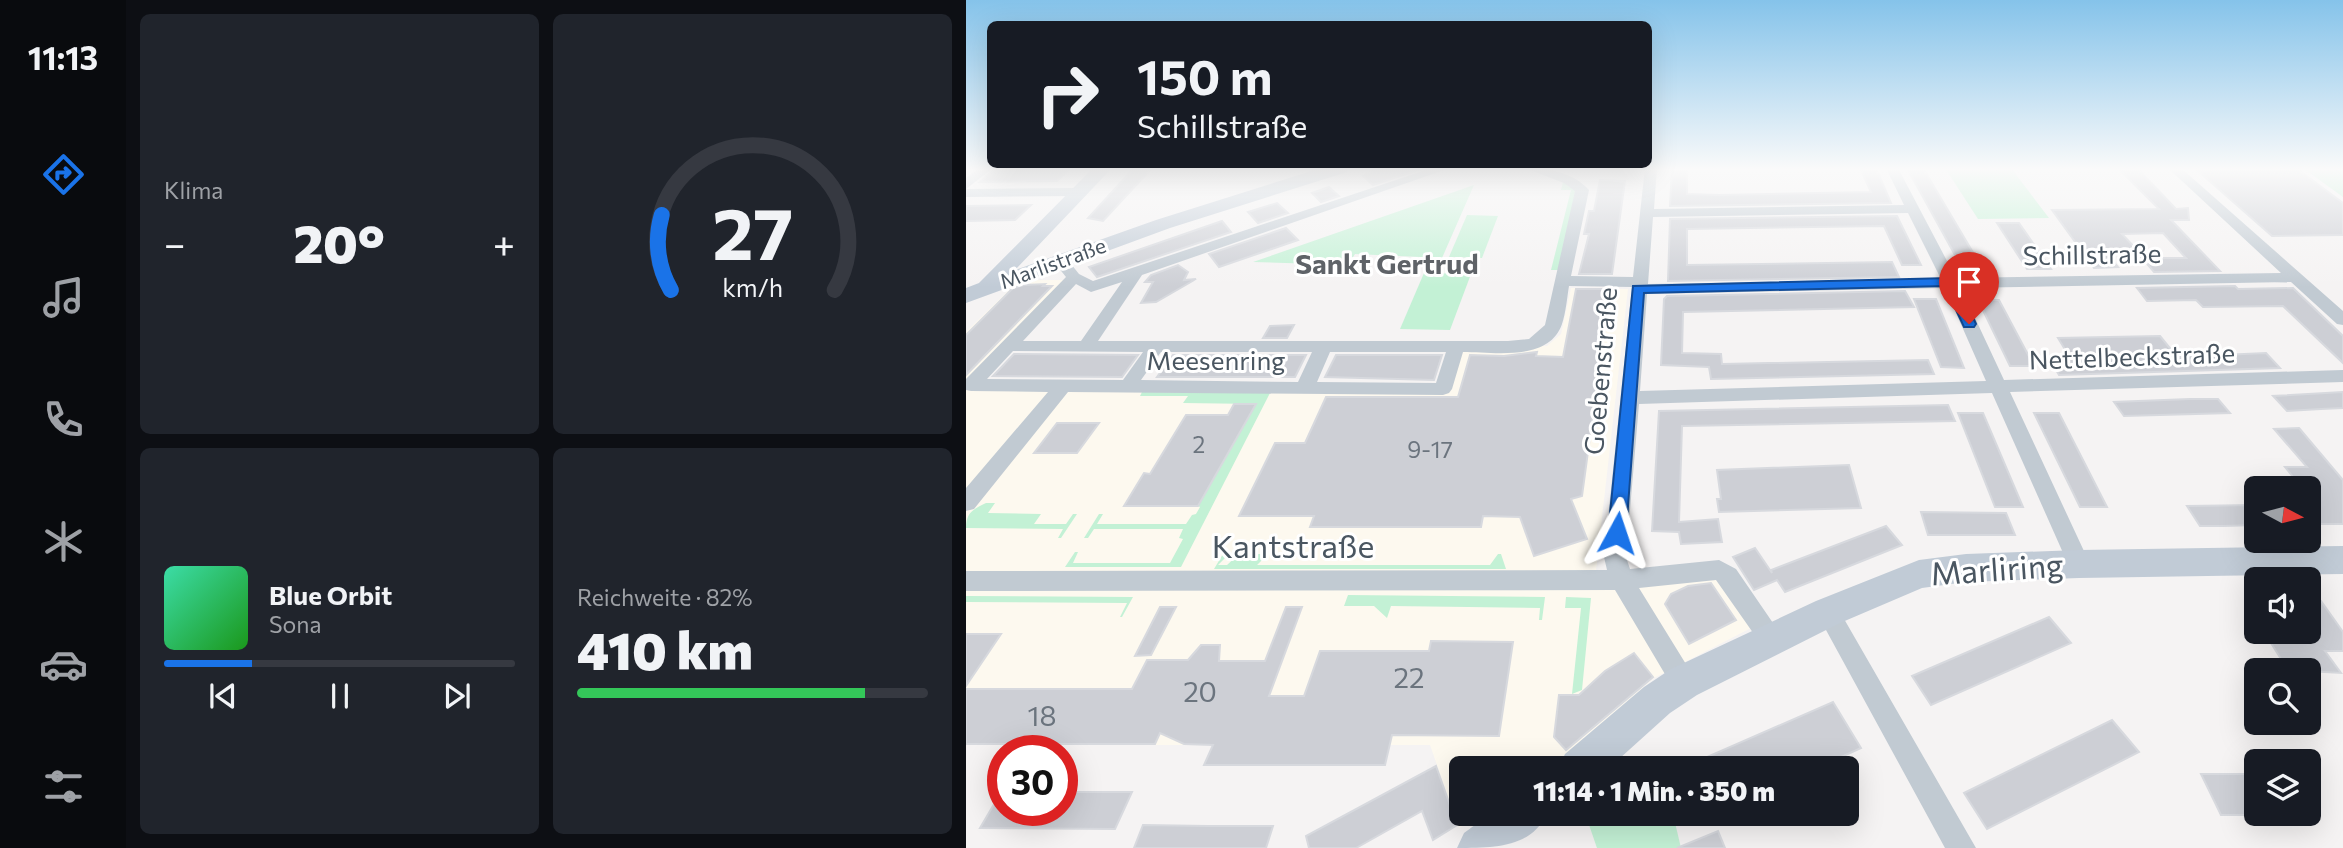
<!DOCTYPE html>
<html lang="de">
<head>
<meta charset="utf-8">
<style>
  :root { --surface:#171b24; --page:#20242c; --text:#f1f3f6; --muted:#9ea1a6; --line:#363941; --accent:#1a73e8 }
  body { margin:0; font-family:Commissioner,sans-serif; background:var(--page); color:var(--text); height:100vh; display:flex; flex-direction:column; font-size:26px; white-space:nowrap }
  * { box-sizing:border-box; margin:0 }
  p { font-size:23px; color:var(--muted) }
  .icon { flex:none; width:38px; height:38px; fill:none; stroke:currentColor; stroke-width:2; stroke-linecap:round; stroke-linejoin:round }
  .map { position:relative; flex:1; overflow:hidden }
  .details { display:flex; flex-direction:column; gap:14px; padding:14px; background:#0d0f14; width:840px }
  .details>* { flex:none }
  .top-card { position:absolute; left:21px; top:21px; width:665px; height:147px; border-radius:10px; box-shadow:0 7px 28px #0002; background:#171b24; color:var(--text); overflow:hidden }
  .needle { width:46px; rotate:97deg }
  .fabs { position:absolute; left:1278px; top:476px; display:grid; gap:14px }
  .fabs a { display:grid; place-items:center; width:77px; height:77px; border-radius:10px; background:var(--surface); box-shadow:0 7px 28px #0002; font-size:35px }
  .speed { position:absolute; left:21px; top:735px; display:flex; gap:14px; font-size:35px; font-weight:700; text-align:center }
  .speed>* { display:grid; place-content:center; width:91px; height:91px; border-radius:50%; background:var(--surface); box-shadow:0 7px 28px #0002; line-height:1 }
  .speed .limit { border:10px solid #d22; background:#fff; color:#111 }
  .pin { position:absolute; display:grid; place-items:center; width:60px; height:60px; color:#fff; margin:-72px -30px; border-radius:50% 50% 50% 0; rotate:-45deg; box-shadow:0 0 7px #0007 }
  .pin .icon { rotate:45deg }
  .me { position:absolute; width:77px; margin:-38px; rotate:5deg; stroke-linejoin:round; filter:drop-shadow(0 0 5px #0008) }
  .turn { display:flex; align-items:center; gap:24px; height:147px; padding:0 35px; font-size:32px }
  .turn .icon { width:91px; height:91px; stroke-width:2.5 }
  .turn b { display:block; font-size:49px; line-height:60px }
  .big { font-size:52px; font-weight:800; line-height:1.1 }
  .details .widget { flex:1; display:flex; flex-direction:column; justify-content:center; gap:10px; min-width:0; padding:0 24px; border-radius:10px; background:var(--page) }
  .details .dial { align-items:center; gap:0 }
  .dial svg { height:182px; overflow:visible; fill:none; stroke:var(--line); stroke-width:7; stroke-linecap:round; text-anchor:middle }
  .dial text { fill:var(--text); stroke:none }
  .song { display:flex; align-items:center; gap:21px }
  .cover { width:84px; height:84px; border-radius:10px; background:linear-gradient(135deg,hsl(160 70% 55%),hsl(120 70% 35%)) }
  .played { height:7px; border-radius:4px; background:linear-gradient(90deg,var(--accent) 25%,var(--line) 25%) }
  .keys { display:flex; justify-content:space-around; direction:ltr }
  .heat { display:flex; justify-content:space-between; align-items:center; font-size:38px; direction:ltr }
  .charge { height:10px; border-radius:5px; background:linear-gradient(90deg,#34c759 82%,var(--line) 0) }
  .details .tiles { flex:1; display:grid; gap:14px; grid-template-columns:repeat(2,1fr) }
  .trip { position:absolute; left:483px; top:756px; width:410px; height:70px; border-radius:10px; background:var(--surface); box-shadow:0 7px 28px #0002; font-weight:800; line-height:70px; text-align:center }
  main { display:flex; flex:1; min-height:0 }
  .dock { display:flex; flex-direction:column; width:126px; justify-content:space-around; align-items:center; background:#090b0e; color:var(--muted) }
  .dock .icon { width:49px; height:49px }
  .dock .active { color:var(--accent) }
  .dock b { font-size:32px; color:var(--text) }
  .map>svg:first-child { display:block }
  .commercial { fill:#fdf9ef }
  .green { fill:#c3f1d5 }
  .building { fill:#cdcfd5; stroke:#d7d9de; stroke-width:2 }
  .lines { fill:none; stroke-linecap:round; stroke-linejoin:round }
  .street { fill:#c1cad2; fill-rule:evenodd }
  .secondary { fill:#c1cbd6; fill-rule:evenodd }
  .route { fill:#1a73e8; stroke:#114b97; stroke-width:2 }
  .labels { text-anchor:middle; stroke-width:6; stroke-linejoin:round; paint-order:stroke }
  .far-street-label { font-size:21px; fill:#4a5661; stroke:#fff }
  .number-label { font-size:23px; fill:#6b747e }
  .street-label { font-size:26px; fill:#4a5661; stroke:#fff }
  .far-district-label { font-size:28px; font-weight:bold; fill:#5f6368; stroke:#fff }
  .near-number-label { font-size:28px; fill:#6b747e }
  .near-street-label { font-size:32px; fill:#4a5661; stroke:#fff }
</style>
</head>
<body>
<main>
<nav class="dock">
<b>11:13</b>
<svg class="icon active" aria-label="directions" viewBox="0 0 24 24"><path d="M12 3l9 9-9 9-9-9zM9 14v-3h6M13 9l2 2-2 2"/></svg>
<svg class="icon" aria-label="music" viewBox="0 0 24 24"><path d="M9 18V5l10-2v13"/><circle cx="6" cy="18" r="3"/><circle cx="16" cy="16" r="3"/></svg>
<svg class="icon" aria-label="phone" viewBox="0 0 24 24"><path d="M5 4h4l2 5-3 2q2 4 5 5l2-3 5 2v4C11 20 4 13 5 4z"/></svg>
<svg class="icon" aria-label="climate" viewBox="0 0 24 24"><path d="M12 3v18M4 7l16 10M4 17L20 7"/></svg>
<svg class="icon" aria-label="car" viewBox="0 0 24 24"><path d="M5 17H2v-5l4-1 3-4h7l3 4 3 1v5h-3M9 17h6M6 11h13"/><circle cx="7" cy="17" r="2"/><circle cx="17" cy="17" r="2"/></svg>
<svg class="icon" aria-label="filters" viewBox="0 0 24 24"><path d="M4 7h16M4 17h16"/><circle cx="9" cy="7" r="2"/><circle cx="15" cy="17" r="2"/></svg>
</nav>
<section class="details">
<div class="tiles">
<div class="widget"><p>Klima</p>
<div class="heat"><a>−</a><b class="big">20°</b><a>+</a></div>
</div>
<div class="widget dial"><svg viewBox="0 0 100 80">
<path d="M14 69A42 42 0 1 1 86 69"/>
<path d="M14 69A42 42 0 0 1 10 36" stroke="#1a73e8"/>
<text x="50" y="56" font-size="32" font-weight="700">27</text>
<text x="50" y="72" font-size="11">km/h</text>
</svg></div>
<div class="widget">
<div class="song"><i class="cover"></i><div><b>Blue Orbit</b><p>Sona</p></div></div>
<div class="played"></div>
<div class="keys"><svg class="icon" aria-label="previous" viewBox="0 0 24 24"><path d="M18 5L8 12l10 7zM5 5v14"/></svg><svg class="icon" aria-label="pause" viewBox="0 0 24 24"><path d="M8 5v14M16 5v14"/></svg><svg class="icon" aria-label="next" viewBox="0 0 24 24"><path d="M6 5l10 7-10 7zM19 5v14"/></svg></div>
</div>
<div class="widget"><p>Reichweite · 82%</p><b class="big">410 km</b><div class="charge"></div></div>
</div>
</section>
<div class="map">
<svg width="1377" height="848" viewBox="0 0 1377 848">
  <rect width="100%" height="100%" fill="#f5f3f3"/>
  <g class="commercial">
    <polygon points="64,280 102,280 0,386 0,332 48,285"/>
    <polygon points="605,288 662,289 628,588 750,577 785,628 688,678 583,768 495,768 495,814 518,814 493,828 464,745 0,745 0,390 469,394 485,345 581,346 595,334"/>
  </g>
  <g class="green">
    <polygon points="979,168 1045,168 1083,218 1012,219"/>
    <polygon points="1337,168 1377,168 1377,197"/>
    <polygon points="597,182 610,187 594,270 585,270 605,190 595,190"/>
    <polygon points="508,185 476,258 389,254 382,265 287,262"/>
    <polygon points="501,215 532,216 516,258 483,257"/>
    <polygon points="458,273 505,274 484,330 434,329"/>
    <polygon points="176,392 304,393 215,567 99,567 109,552 112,552 107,563 204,563 217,539 213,538 217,529 128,529 122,538 118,538 133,514 137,514 131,524 220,524 226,515 230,514 234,507 232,506 290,404 217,403 222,396 174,396"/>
    <path d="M20 503H29L22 513 75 514 68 524H100L107 514H111L95 538H92L97 529 0 528C0 513 7 509 20 503Z"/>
    <polygon points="257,554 263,554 252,565 261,565 273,554 302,554 291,565 524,565 532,554 535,554 540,569 248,569"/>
    <polygon points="382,595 579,597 576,620 573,620 574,608 425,606 421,618 408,606 378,606"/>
    <polygon points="0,596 167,597 156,617 154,617 161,603 0,602"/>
    <polygon points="600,597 625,598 616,690 606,694 615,608 599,608"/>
    <polygon points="627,814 707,814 715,848 631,848 621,819"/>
  </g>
  <g class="building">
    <polygon points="105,168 91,181 14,182 29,169"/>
    <polygon points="168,168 186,168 137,221 122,218"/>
    <polygon points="412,168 458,168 407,185 397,176"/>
    <polygon points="706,168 721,168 721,194 753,195 905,192 894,168 910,168 925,203 704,206"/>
    <polygon points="941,168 957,168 1015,266 995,266"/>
    <polygon points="1152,168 1171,168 1210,209 1222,208 1223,220 1205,220 1254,271 1188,272 1176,258 1220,258 1197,233 1156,234 1172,251 1139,252 1152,267 1128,268 1086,210 1193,209"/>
    <polygon points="1330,168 1377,203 1377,235 1306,236 1232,171"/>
    <polygon points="634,180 659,181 646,274 613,274 623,234 618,234 623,211 628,211"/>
    <polygon points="363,187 373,196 355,202 346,193"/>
    <polygon points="311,203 322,213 292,223 282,212"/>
    <polygon points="65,205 49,220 0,221 0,206"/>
    <polygon points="931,216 955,265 936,265 918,226 721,229 721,265 926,262 933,277 702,281 704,219"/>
    <polygon points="256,221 265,232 131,277 123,267"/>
    <polygon points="1031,223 1053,223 1085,269 1061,269"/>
    <polygon points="320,228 332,240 253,267 243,254"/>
    <polygon points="212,265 222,272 218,280 230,279 190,302 175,303 187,282 179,282 185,275"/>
    <polygon points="79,284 77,286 86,286 0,375 0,335 47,288 58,285"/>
    <polygon points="1269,286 1272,289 1327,288 1377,336 1377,363 1317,306 1237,307 1230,300 1181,301 1171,288"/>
    <polygon points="610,289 644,289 616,496 605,499 621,539 568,556 554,517 517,516 515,527 344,527 348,516 273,516 309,443 339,443 360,397 492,397 504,355 538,356 571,352 570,356 597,357"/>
    <polygon points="939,291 948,307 717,312 716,353 755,354 756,364 962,360 968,374 745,379 743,367 695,365 698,299 701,296"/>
    <polygon points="948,299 970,299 998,368 975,367"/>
    <polygon points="1012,300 1033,300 1068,366 1044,366"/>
    <polygon points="328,325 321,338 297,338 304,326"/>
    <polygon points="1194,336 1211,357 1300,353 1314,368 1093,375 1082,356 1103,356 1092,338"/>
    <polygon points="48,354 172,355 156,377 27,376"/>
    <polygon points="207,355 340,355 329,377 191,377"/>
    <polygon points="370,355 476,355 468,380 359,377"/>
    <polygon points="1377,392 1377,408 1355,409 1321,411 1307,396"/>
    <polygon points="1224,399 1252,399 1264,413 1158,416 1148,402"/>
    <polygon points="268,404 290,404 232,506 158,506 178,473 184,474 220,415 262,415"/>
    <polygon points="982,405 989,421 716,426 713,522 752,519 756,542 715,544 713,532 686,531 693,411"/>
    <polygon points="992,413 1017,413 1057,507 1029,507"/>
    <polygon points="1068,413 1093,413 1141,507 1114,507"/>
    <polygon points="91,423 133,423 111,453 68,453"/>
    <polygon points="1333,428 1377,480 1377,524 1342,524 1342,488 1336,488 1319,467 1341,467 1308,429"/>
    <polygon points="883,465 895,508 753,512 751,499 755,499 751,470"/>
    <polygon points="1290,505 1290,525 1257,526 1234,526 1221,506"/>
    <polygon points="955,512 1040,513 1049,535 962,535"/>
    <polygon points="920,526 936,545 819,592 811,580 788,590 767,557 789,548 806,573 805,570"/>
    <polygon points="745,583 770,620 723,644 699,604 705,594 722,586"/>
    <polygon points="1342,601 1355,601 1377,632 1377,651 1359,651 1375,673 1322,670 1298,632 1342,632"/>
    <polygon points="194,607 210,607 185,655 169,656"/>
    <polygon points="320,607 336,607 303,696 338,696 354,651 463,651 465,641 547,642 533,736 426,735 419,765 238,765 247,745 218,744 194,733 189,744 0,744 0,689 166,689 181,660 222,660 235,645 254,645 253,661 299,661"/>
    <polygon points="1083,617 1105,643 965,705 946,676"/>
    <polygon points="0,634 35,634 0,686"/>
    <polygon points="668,653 687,677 600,750 588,737 593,695 613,695 639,671"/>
    <polygon points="867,702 895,748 851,768 716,768"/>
    <polygon points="1146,720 1173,752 1021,829 998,793"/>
    <polygon points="470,766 491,825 467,840 456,811 390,848 343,848 340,836"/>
    <polygon points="1235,774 1290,774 1290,815 1255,815"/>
    <polygon points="37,789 37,810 96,810 96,792 166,792 149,829 14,828"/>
    <polygon points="177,825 242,826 307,826 300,848 168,848"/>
    <polygon points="752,831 759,848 711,848"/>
  </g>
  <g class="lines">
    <g class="street">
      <polygon points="13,168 27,168 0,189 112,188 119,192 112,196 0,197 0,178"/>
      <path d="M466 168H484L176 275 132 341H542L563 339 579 325 609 191 598 183 559 168C582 168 607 172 623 190L605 276 667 277 679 168H691L688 209 938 205 920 168H932L990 278 1315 273 1202 168H1215L1377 311V325L1371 324 1325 282 995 288 1038 380 1377 370V382L1044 392 1124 564 1121 571 1113 574 1105 571 1102 564 1026 393 673 404 660 557 664 569 753 560 770 569 818 639 815 647 806 650 797 647 750 580 673 588 731 682 727 691 718 694 709 691 649 590 0 591V571L641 570 638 557 666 287 603 286C601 298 600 312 596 324 583 362 528 352 497 352L486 389 483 393 477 395 102 392 8 509 0 511V488L82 392 5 391 0 390V379L100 277 92 267 95 264H105L113 274 127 281ZM942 213 975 279 682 284 687 217ZM156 282 115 341H57L110 284 125 292ZM979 288 1020 381 674 391 681 294ZM47 351 177 352 157 380 21 379ZM195 352H346L332 382 175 380ZM364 352H480L470 383 351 382Z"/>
      <polygon points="862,601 870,605 1010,848 979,848 854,619 850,612 854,605"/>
    </g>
    <g class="secondary">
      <polygon points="127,168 146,168 49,270 190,220 355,168 383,168 381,172 204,228 0,303 0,288 13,283"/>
      <polygon points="1377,546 1377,574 1113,578 1000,582 956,588 874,623 731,695 704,713 643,768 593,768 599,754 678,687 705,669 850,601 953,560 1000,554 1113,550"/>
      <path d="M524 814H581C564 848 529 848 491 848L498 833Z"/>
    </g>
  </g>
  <linearGradient id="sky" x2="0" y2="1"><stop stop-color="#85c3ea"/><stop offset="0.59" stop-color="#fafafa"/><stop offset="1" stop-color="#fafafa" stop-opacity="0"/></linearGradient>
  <rect width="1377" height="287" fill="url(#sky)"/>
  <polygon class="route" points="984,278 991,282 1010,324 1008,327 998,327 979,286 678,293 660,533 658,538 651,540 645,538 642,533 667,286"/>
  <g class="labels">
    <g class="far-street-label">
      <text transform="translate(87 264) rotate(-20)" y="7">Marlistraße</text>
    </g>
    <g class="number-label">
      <text x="233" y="453">2</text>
      <text x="464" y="458">9-17</text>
    </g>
    <g class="street-label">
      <text transform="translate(1126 255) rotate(-1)" y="9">Schillstraße</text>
      <text transform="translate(1166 357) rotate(-2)" y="9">Nettelbeckstraße</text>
      <text x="250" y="370">Meesenring</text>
      <text transform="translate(635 371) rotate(-85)" y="9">Goebenstraße</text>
    </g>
    <g class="far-district-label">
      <text x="421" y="274">Sankt Gertrud</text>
    </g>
    <g class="near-number-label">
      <text x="443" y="688">22</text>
      <text x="234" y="702">20</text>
      <text x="76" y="726">18</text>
    </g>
    <g class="near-street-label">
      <text x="327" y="558">Kantstraße</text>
      <text transform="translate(1031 570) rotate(-4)" y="11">Marliring</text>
    </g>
  </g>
</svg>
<div class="fabs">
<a><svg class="needle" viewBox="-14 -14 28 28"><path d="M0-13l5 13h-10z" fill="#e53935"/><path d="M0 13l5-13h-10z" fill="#9ea1a6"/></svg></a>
<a><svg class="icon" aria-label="sound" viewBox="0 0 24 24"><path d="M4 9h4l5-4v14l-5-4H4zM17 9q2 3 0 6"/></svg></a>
<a><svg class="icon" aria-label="search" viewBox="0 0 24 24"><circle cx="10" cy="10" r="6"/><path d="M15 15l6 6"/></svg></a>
<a><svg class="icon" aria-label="layers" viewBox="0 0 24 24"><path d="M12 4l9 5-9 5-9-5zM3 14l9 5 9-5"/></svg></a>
</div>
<div class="speed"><div class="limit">30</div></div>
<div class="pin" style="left:1003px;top:324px;background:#d93025"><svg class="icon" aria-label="arrive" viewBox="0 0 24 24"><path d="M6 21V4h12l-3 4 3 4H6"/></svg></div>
<svg class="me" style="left:651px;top:533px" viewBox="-20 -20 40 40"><path d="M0-17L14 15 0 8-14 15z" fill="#1a73e8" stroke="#fff" stroke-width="4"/></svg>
<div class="trip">11:14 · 1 Min. · 350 m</div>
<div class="top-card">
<div class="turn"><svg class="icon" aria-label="right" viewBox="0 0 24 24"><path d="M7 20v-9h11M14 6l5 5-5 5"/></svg><div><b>150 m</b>Schillstraße</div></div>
</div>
</div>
</main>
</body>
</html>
